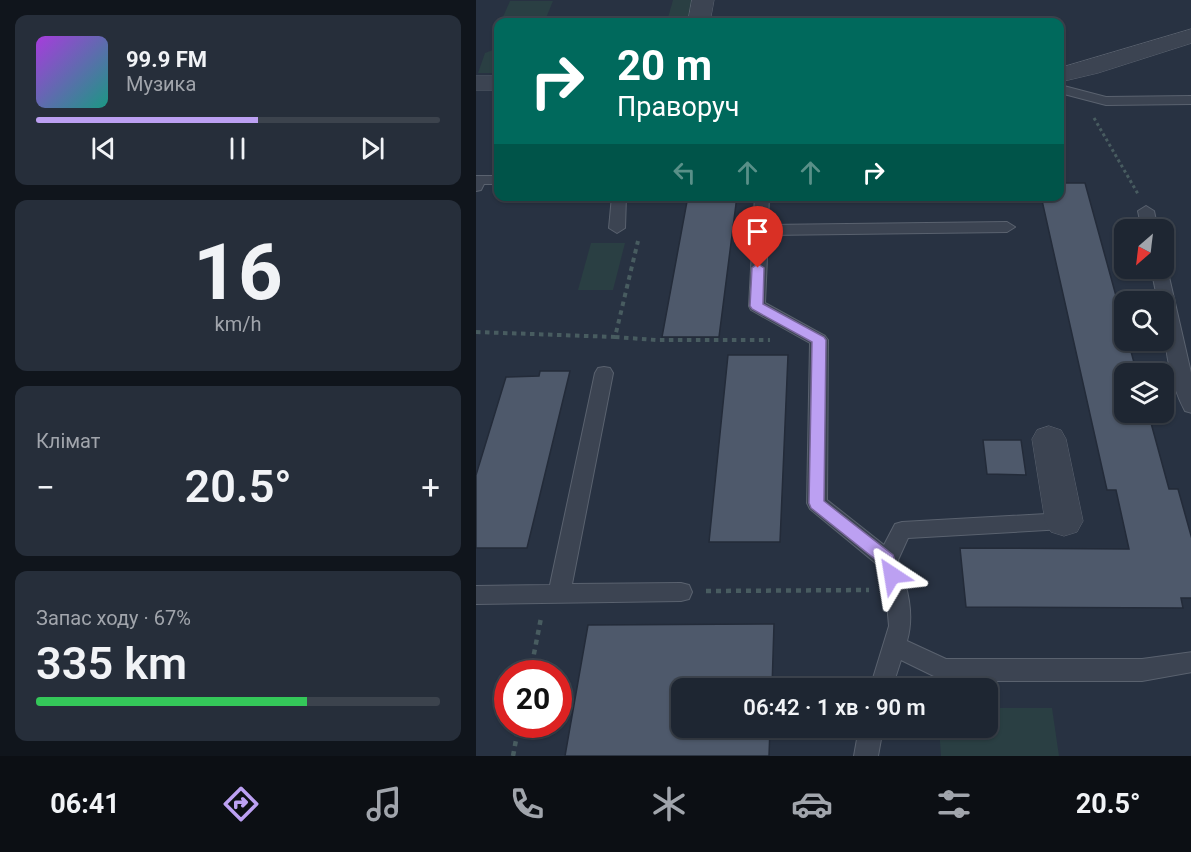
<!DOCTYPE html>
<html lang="uk">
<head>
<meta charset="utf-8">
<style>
  :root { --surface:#1e2632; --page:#262e3a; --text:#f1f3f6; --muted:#a1a5ac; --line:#3c434d; --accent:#bca0f2 }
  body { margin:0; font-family:Roboto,sans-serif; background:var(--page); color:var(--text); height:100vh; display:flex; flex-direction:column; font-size:22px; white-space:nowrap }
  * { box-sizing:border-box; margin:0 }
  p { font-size:20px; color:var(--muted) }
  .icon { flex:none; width:33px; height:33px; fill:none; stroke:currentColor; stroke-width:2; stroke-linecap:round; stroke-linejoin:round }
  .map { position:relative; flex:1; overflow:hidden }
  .details { display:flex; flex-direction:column; gap:15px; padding:15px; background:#10151c; width:476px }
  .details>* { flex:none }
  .top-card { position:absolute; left:18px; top:18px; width:570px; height:183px; border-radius:12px; box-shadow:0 2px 4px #0004,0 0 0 2px var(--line); background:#00695c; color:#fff; overflow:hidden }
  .needle { width:39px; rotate:208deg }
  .controls { position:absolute; left:638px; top:219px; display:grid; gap:12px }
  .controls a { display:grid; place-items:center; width:60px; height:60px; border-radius:12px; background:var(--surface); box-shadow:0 2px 4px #0004,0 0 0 2px var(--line); font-size:30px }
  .speed { position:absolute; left:18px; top:660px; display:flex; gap:12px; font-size:30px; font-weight:700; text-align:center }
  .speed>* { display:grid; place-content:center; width:78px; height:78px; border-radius:50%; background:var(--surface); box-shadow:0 2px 4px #0004,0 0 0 2px var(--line); line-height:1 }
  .speed .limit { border:9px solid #d22; background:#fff; color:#111 }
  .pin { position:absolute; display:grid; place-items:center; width:51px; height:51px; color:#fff; margin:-62px -26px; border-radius:50% 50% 50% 0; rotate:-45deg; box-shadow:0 0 6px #0007 }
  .pin .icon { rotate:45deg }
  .me { position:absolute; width:66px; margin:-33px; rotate:327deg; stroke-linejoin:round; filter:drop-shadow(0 0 4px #0008) }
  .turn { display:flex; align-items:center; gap:21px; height:126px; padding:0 24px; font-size:27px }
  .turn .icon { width:78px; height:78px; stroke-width:2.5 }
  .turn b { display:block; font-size:42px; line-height:51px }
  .lanes { display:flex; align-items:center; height:57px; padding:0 24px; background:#0003; justify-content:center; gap:30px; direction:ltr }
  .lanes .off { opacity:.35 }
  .big { font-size:45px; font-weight:600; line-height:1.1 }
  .details .widget { flex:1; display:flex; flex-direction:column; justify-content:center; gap:9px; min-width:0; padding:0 21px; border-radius:12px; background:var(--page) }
  .details .dial { align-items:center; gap:0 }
  .dial b { font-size:78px; line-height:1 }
  .song { display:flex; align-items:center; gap:18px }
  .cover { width:72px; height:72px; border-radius:9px; background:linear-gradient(135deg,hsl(280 70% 55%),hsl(170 70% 35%)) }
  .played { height:6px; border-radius:3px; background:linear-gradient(90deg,var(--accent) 55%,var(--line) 55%) }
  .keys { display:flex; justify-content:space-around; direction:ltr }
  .heat { display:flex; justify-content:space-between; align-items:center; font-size:33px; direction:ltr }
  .charge { height:9px; border-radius:4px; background:linear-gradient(90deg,#34c759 67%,var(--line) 0) }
  .trip { position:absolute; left:195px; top:678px; width:327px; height:60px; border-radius:12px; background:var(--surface); box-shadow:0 2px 4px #0004,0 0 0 2px var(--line); font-weight:600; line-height:60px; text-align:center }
  .menu { display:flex; height:96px; justify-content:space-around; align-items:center; background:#0c0f14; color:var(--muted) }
  .menu .icon { width:42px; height:42px }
  .menu .on { color:var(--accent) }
  .menu b { font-size:27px; color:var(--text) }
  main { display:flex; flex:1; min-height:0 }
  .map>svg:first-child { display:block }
  .green { fill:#2a3f43 }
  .building { fill:#4e596b; stroke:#232b39; stroke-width:1.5 }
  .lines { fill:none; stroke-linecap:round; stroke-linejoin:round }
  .service-casing { stroke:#5a626f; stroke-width:2 }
  .minor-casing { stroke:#5a626f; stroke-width:1 }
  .path-far2 { stroke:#485c60; stroke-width:3; stroke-dasharray:3 3; stroke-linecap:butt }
  .path-far1 { stroke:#485c60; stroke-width:4; stroke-dasharray:4.5 4.5; stroke-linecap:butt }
  .path { stroke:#485c60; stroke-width:4.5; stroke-dasharray:5 5; stroke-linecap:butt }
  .service { fill:#3c4452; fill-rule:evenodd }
  .minor { fill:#3c4452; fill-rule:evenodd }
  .route { fill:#bca0f2; stroke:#7a689d; stroke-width:1.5 }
</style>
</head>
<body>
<main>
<section class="details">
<div class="widget">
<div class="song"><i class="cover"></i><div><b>99.9 FM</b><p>Музика</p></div></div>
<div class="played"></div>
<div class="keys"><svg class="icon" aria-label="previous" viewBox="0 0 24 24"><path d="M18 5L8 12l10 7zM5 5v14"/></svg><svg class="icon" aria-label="pause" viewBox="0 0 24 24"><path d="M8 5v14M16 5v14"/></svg><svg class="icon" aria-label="next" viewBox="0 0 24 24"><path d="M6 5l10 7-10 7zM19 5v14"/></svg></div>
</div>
<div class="widget dial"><b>16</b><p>km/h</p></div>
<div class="widget"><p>Клімат</p>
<div class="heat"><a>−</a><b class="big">20.5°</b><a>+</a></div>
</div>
<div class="widget"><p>Запас ходу · 67%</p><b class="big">335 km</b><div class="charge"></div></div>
</section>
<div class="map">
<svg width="716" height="756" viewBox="0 0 716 756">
  <rect width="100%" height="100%" fill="#283242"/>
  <g class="green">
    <polygon points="197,0 218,0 213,21 191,21"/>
    <polygon points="34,1 77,1 70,18 26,19"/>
    <polygon points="22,48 22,73 2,73 9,53"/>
    <polygon points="115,243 149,243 137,290 102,290"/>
    <polygon points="512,708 576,708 583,756 465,756 463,728 512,728"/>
  </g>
  <g class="building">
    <polygon points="584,183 609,183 648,325 648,340 652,340 661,374 648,374 648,412 672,412 693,489 702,489 716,539 716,598 705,598 707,608 490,607 484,548 653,549 640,490 631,490 565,196 584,196"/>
    <polygon points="212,196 261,196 243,337 186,337"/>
    <polygon points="252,355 312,355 304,542 233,542"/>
    <polygon points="64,371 94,371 51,548 0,548 0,475 30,377 63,376"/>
    <polygon points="507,440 545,440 550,475 511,474"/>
    <polygon points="298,624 296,688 206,688 206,728 294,728 293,756 89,756 112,625"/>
  </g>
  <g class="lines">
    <g class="service-casing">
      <g id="service">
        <polygon points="584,85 630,97 716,96 716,104 630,105 584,93"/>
        <polygon points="0,176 22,176 22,184 8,184 5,190 0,191"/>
        <polygon points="136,196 150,196 149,228 141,233 133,228"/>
        <path d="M279 196H293L292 225 531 222 539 227 531 232 292 235 289 303 349 336 352 340 351 500 408 545 419 524 426 522 588 513 595 515 598 521 595 527 588 529 432 538 422 560C431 587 439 613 431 641L470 659H666L716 652V672L666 681H468L425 660 416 688H394L413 626 410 590 402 565 334 509 331 503 334 343 275 310 273 306Z"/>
        <polygon points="670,206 678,211 682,230 666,230 662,211"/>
        <path d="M687 264 691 268 716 377V413L709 411C692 380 687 336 687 302H682L675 268H687Z"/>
        <polygon points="128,367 134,368 137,373 96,584 205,583 213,585 216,592 213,599 205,601 0,604 0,586 74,585 119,373 122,368"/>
        <polygon points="383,728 407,728 402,756 378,756"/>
      </g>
    </g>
    <g class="minor-casing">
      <g id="minor">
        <polygon points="216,0 238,0 234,22 212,22"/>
        <polygon points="716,29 716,43 622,73 584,82 584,68"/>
        <rect x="0" y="76" width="22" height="14"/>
        <polygon points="573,426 585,430 590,439 607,521 601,532 588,536 575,532 569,521 556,439 561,430"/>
      </g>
    </g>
    <polyline class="path-far2" points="618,118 662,194"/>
    <g class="path-far1">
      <polyline points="0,332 139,337 162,241"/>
      <polyline points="139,337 180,340 294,340"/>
    </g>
    <g class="path">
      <polyline points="230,591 393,590"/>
      <polyline points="54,674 65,618"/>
      <polyline points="37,756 43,724"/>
    </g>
    <use href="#service" class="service"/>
    <use href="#minor" class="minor"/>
  </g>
  <polygon class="route" points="282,264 288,268 287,304 348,337 350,340 348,501 417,555 424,575 422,580 416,582 410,580 405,564 335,508 333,503 336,342 276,309 274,306 276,268"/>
</svg>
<div class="controls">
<a><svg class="needle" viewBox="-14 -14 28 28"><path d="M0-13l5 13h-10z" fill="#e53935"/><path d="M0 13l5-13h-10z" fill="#a1a5ac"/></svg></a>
<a><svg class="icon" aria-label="search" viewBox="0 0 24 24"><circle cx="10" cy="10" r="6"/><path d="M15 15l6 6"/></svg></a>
<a><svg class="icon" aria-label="layers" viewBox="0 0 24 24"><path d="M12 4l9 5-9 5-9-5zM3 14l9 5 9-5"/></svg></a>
</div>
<div class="speed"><div class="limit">20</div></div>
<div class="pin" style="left:282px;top:268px;background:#d93025"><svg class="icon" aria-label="arrive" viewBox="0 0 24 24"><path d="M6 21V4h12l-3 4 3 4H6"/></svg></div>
<svg class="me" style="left:416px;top:575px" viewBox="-20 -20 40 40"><path d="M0-17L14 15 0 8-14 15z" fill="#bca0f2" stroke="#fff" stroke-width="4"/></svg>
<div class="trip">06:42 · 1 хв · 90 m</div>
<div class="top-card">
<div class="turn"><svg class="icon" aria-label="right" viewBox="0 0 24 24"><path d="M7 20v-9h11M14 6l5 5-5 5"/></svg><div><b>20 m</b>Праворуч</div></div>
<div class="lanes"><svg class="icon off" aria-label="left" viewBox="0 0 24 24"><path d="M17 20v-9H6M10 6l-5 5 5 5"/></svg><svg class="icon off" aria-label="ahead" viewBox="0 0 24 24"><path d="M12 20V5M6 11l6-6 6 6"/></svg><svg class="icon off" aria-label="ahead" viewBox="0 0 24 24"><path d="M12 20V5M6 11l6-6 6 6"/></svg><svg class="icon" aria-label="right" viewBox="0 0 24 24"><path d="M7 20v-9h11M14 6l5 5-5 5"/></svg></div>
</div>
</div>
</main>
<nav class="menu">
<b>06:41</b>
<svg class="icon on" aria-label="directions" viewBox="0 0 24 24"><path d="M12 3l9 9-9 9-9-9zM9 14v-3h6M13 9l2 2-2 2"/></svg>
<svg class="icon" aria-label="music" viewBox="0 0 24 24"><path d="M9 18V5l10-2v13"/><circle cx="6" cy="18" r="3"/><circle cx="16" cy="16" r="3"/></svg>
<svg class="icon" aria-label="phone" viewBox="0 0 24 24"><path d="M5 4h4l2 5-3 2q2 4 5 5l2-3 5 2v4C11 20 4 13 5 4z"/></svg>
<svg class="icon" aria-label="climate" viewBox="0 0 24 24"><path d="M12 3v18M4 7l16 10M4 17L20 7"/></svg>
<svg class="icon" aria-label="car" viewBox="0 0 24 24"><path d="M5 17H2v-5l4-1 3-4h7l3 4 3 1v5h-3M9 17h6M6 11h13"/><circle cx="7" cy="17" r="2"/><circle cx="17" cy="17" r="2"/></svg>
<svg class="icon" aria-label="filters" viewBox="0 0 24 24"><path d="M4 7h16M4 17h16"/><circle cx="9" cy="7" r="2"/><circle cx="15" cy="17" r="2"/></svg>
<b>20.5°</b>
</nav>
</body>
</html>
